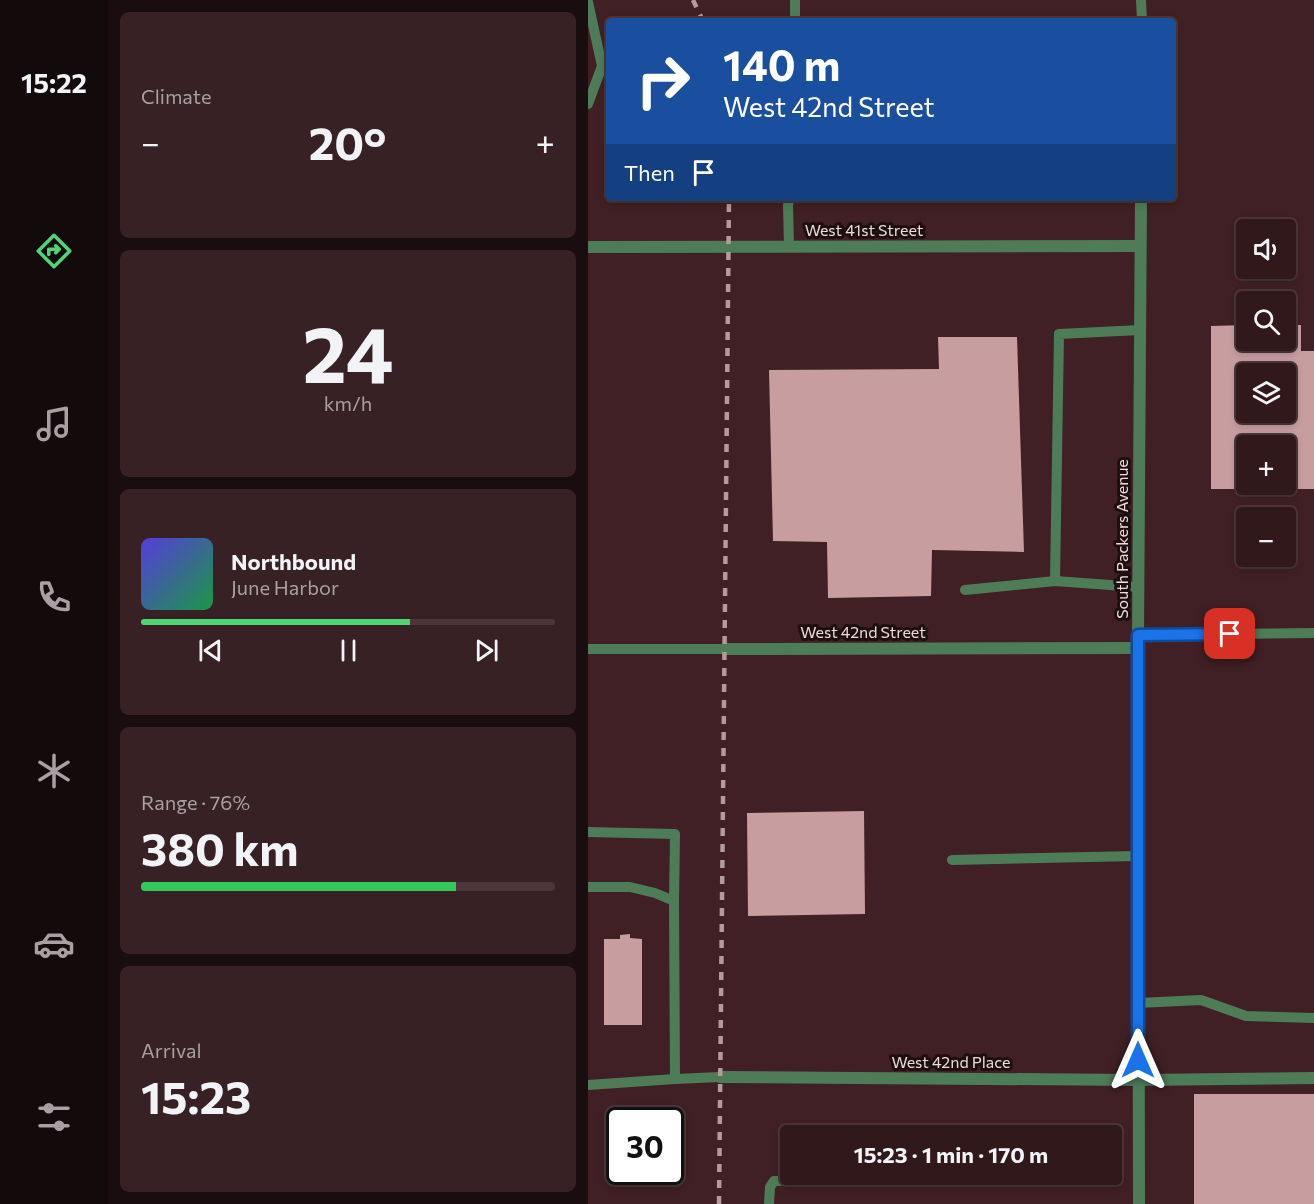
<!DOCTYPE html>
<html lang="en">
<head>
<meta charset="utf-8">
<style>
  :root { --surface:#30181b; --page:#382124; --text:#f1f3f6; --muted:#a8a0a3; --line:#4b373a; --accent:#4ed676 }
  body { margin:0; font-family:Commissioner,sans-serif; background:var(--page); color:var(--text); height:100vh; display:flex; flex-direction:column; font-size:22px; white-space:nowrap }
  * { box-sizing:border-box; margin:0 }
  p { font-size:20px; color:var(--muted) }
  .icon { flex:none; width:33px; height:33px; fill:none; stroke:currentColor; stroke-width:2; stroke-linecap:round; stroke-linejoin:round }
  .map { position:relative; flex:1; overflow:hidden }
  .sheet { display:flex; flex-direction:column; gap:12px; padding:12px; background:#1a0d0f; width:480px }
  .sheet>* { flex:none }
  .guide { position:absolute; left:18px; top:18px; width:570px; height:183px; border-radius:6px; box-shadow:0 3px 9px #0003,0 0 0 2px var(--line); background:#1a4fa0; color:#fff; overflow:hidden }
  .fabs { position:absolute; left:648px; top:219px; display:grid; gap:12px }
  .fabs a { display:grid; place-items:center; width:60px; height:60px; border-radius:6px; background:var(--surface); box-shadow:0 3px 9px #0003,0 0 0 2px var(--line); font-size:30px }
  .speed { position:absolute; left:18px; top:1107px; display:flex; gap:12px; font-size:30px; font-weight:700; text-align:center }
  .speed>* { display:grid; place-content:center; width:78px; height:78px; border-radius:50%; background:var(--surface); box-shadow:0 3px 9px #0003,0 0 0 2px var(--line); line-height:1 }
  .speed .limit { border:3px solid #111; border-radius:9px; background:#fff; color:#111 }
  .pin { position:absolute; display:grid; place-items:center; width:51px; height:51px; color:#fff; margin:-26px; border-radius:12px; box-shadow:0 3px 9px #0006 }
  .me { position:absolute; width:66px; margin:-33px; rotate:0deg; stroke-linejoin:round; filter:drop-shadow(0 0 4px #0008) }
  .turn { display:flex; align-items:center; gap:21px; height:126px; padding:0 18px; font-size:27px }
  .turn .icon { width:78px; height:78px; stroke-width:2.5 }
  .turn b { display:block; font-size:42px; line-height:51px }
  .then { display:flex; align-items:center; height:57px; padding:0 18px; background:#0003; gap:12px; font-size:22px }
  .big { font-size:45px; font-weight:700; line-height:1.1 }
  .sheet .tile { flex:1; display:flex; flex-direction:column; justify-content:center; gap:9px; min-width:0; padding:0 21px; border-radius:9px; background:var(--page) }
  .sheet .dial { align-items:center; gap:0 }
  .dial b { font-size:78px; line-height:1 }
  .song { display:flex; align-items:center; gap:18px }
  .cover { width:72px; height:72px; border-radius:9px; background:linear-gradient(135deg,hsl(250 70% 55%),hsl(140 70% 35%)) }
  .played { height:6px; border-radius:3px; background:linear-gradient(90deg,var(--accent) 65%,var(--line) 65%) }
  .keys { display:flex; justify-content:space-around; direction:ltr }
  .heat { display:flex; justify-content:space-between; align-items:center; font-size:33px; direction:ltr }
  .charge { height:9px; border-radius:4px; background:linear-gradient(90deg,#34c759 76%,var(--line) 0) }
  .trip { position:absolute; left:192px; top:1125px; width:342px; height:60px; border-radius:6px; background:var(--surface); box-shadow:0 3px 9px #0003,0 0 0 2px var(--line); font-weight:700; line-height:60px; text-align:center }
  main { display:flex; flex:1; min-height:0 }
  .tabs { display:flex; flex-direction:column; width:108px; justify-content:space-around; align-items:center; background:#130a0b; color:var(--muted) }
  .tabs .icon { width:42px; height:42px }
  .tabs .current { color:var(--accent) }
  .tabs b { font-size:27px; color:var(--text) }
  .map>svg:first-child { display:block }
  .building { fill:#c79da0; fill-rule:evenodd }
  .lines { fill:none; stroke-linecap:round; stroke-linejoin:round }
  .lane { stroke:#4f7c58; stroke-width:10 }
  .street { stroke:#4f7c58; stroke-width:12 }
  .rail { stroke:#b49a9c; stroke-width:4.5; stroke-dasharray:8 8; stroke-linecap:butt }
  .route-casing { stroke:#114b97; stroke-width:15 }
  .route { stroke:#1a73e8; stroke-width:10 }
  .labels { text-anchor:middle; stroke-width:6; stroke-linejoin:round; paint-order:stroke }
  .street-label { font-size:16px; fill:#efd9da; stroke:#1d0f10 }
</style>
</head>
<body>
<main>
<nav class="tabs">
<b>15:22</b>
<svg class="icon current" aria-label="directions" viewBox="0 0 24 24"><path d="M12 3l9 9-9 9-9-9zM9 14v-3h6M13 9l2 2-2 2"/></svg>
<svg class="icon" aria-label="music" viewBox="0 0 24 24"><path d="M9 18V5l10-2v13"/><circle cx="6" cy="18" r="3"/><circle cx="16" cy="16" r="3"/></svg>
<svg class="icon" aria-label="phone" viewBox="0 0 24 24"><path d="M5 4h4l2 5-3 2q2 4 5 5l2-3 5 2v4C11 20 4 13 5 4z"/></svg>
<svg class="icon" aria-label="climate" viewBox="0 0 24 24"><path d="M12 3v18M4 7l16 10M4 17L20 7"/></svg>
<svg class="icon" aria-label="car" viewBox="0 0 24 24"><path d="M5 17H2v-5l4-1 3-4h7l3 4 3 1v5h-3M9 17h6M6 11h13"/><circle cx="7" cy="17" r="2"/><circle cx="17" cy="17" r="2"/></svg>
<svg class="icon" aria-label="filters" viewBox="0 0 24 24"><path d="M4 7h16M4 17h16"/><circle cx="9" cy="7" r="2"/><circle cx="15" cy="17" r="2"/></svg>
</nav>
<section class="sheet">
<div class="tile"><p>Climate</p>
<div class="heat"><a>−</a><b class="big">20°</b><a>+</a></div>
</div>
<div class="tile dial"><b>24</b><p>km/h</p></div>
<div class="tile">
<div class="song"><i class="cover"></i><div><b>Northbound</b><p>June Harbor</p></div></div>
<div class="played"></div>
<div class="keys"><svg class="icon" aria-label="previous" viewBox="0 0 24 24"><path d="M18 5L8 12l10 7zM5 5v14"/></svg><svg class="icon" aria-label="pause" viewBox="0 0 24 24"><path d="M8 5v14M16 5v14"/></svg><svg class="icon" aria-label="next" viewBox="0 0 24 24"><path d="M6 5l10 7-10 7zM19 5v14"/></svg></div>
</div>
<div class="tile"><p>Range · 76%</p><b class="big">380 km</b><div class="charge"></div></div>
<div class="tile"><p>Arrival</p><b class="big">15:23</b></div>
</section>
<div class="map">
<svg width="726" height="1204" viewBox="0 0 726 1204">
  <rect width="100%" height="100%" fill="#402024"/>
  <g class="building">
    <path d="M658 325V340H698V325H713V351H726V489H623V326ZM658 374H698V412H658ZM658 446H698V484H658Z"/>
    <polygon points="350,337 429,337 436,552 344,550 343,596 240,598 239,542 185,541 181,370 351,369"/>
    <polygon points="276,811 277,914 160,916 159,813"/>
    <polygon points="42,934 42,938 54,939 54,1025 16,1025 16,939 32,939 32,935"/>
    <rect x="606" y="1094" width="120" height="110"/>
  </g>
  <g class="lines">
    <g class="lane">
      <polyline points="553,0 554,21"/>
      <polyline points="0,2 14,66 0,104"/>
      <polyline points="207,21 207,0"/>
      <polyline points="201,247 200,205 202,198"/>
      <polyline points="467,581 471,334 552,330"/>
      <polyline points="377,590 467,581 550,587"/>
      <polyline points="550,635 726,633"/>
      <polyline points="0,649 137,649"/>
      <polyline points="0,832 87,834 86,901"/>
      <polyline points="364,860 550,856"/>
      <polyline points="0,887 42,887 67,893 86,901 87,1079"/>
      <polyline points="550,1003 613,1000 658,1016 726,1018"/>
      <polyline points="0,1085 87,1079 132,1077"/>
      <polyline points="181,1204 182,1187 186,1181 279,1181"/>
    </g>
    <g class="street">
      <polyline points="0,247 552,246"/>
      <polyline points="137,649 550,648"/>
      <polyline points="132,1077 551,1080 726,1078"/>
      <polyline points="551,1204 550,635 553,198"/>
    </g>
    <g class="rail">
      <polyline points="105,0 115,21"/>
      <polyline points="131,1204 141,198"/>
    </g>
  </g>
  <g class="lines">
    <g class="route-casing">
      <polyline id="route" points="550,1060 550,635 642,634"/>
    </g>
    <use href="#route" class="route"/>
  </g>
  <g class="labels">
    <g class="street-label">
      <text x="276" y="236">West 41st Street</text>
      <text transform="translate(534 539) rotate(-90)" y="6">South Packers Avenue</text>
      <text x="275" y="638">West 42nd Street</text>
      <text x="363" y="1068">West 42nd Place</text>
    </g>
  </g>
</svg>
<div class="fabs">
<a><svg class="icon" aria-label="sound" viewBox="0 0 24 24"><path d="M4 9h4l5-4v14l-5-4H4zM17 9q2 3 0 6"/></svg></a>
<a><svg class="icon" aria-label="search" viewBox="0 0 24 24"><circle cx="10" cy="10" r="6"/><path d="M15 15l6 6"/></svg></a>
<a><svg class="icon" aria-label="layers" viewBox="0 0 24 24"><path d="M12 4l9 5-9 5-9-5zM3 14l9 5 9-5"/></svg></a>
<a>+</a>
<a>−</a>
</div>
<div class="speed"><div class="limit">30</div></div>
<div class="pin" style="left:642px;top:634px;background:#d93025"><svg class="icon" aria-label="arrive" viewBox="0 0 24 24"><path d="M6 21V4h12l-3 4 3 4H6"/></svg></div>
<svg class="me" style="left:550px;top:1060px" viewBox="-20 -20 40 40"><path d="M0-17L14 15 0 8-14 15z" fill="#1a73e8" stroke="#fff" stroke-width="4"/></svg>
<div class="trip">15:23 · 1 min · 170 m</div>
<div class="guide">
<div class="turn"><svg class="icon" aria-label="right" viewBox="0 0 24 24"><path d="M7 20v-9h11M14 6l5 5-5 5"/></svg><div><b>140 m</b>West 42nd Street</div></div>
<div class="then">Then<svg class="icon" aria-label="arrive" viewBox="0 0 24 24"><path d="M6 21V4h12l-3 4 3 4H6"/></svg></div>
</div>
</div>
</main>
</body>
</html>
